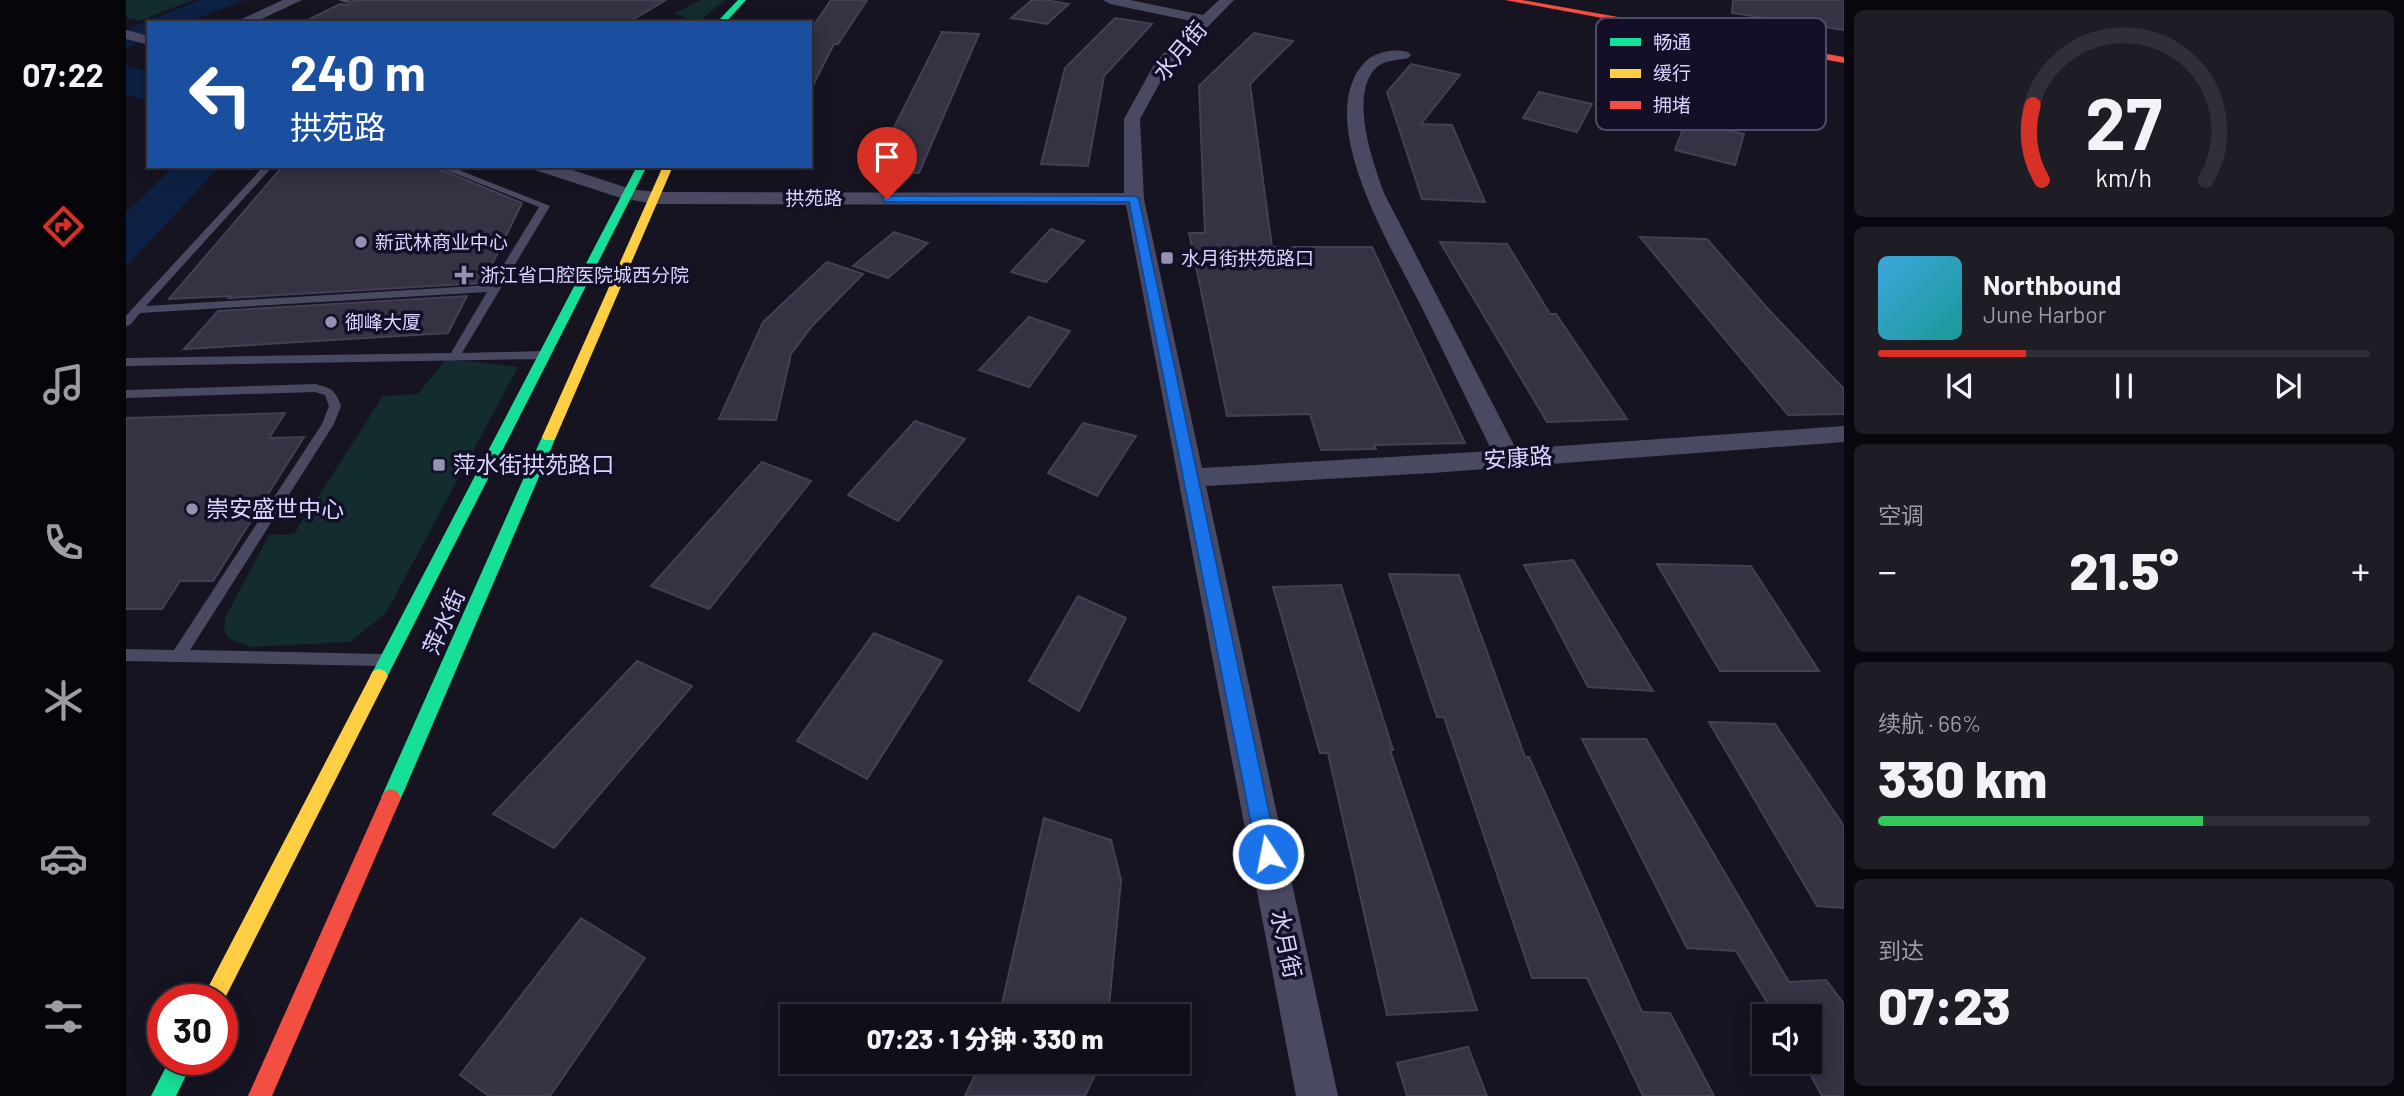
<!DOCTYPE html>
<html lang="zh">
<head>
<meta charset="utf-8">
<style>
  :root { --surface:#100f19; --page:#1e1d26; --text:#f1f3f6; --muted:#9c9ca2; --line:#302f38; --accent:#d93025 }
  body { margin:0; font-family:Barlow,"Noto Sans SC",sans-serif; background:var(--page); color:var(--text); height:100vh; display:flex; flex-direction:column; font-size:26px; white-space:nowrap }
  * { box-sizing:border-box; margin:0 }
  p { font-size:23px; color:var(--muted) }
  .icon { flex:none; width:38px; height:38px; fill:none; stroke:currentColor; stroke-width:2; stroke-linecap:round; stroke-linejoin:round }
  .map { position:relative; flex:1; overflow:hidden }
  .side { display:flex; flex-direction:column; gap:10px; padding:10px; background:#09080e; width:560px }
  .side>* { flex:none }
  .banner { position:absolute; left:21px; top:21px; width:665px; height:147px; border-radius:0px; box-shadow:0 4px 18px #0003,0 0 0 2px var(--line); background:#1a4fa0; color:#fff; overflow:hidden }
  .tools { position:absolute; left:1626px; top:1004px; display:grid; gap:14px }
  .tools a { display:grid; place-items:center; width:70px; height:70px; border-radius:0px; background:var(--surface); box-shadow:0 4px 18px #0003,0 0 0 2px var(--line); font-size:35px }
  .speed { position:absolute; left:21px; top:984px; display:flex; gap:14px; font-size:35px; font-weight:700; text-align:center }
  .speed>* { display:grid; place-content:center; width:91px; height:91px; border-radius:50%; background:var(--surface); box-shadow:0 4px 18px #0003,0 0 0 2px var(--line); line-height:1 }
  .speed .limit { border:10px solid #d22; background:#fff; color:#111 }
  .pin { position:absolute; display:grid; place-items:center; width:60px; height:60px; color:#fff; margin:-72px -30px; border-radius:50% 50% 50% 0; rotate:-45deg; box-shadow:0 0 7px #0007 }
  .pin .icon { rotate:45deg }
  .me { position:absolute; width:77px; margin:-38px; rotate:349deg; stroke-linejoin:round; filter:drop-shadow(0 0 5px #0008) }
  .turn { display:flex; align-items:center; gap:24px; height:147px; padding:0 28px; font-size:32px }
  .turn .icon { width:91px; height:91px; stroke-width:2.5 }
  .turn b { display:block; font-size:49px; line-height:60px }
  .big { font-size:52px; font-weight:800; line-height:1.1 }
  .side .card { flex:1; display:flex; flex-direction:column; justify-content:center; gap:10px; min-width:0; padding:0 24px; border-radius:10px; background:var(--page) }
  .side .dial { align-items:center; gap:0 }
  .dial svg { height:182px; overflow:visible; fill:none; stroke:var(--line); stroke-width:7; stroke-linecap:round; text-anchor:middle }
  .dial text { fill:var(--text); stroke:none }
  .song { display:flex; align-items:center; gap:21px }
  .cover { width:84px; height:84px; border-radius:10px; background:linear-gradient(135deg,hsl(200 70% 55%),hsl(180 70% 35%)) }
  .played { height:7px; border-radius:4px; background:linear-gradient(90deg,var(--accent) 30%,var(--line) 30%) }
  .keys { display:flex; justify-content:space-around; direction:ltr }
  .heat { display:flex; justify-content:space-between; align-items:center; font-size:38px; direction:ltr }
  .charge { height:10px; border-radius:5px; background:linear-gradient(90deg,#34c759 66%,var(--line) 0) }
  .trip { position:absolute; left:654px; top:1004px; width:410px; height:70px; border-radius:0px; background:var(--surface); box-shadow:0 4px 18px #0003,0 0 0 2px var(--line); font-weight:800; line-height:70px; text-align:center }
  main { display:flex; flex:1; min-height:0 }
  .dock { display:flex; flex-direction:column; width:126px; justify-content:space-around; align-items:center; background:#06060a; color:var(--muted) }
  .dock .icon { width:49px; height:49px }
  .dock .current { color:var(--accent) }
  .dock b { font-size:32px; color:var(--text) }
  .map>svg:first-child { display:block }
  .green { fill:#132c2d }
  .water { fill:#0d2144 }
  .building { fill:#343243; stroke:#433f54; stroke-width:2 }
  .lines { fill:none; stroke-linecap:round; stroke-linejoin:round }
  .lane { fill:#4a4962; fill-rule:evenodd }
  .street { fill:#4a4962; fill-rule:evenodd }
  .fast { fill:#16e098; fill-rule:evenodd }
  .slow { fill:#ffcf43; fill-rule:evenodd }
  .jam { fill:#f24e42; fill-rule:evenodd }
  .route { fill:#1a73e8; stroke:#114b97; stroke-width:2 }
  .poi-dot { fill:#9591b1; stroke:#130f26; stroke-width:2.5 }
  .labels { text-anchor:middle; stroke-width:7; stroke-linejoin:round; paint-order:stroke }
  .far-street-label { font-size:19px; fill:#d9d4ff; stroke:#130f26 }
  .far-poi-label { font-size:19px; fill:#d9d4ff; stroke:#130f26; text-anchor:start }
  .street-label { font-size:23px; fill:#d9d4ff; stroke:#130f26 }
  .poi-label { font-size:23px; fill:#d9d4ff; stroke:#130f26; text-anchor:start }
  .key { fill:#130f26; stroke:#4e4a67; stroke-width:2 }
  .key-label { font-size:19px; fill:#d9d4ff }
</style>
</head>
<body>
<main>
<nav class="dock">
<b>07:22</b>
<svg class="icon current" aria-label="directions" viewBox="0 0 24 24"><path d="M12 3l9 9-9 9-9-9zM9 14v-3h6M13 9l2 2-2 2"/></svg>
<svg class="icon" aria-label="music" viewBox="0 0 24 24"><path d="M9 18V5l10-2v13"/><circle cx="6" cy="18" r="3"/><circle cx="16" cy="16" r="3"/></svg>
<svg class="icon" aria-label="phone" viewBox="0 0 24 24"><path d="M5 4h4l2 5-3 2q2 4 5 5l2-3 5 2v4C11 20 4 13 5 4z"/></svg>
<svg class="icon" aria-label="climate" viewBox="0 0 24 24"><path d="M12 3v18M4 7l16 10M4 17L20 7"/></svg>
<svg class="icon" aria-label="car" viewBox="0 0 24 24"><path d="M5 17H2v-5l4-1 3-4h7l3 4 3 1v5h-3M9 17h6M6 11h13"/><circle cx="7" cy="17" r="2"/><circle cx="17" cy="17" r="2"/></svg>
<svg class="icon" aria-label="filters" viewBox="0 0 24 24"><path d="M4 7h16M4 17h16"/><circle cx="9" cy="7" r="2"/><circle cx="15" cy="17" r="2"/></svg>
</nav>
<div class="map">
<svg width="1718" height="1096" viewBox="0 0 1718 1096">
  <rect width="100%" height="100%" fill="#161421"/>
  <g class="green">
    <polygon points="0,0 67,0 13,21 0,17"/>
    <polygon points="575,0 599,0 571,23 549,13"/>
    <polygon points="320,359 392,367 260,613 224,642 124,647 102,638 98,630 99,618 143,535 168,534 257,396 292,394"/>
  </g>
  <g class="water">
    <polygon points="74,0 119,0 59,23 23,23 23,38 0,48 0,30"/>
    <polygon points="0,66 23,72 23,101 0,94"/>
    <polygon points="48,166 94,166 0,267 0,213"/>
  </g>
  <g class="building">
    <polygon points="227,0 540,0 501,23 176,23 214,4 222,5"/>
    <polygon points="705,0 741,0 712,44 708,44 684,91 684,31"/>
    <polygon points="906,0 919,0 943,4 921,24 885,18"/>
    <polygon points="1607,0 1718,0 1718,30 1606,13"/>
    <polygon points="989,18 1026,24 978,76 962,166 915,164 939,68"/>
    <polygon points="816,32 853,34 793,173 746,171"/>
    <polygon points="1128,33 1167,41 1124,84 1146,247 1246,247 1339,443 1248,445 1250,449 1195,450 1184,414 1101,416 1063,233 1079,233 1073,86"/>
    <polygon points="1285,64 1334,75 1295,124 1326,125 1359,202 1296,199 1261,92"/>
    <polygon points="1413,92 1466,104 1451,132 1397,118"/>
    <polygon points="1560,121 1618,134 1609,165 1549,150"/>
    <polygon points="157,166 306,166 396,203 357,283 103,298 105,296 43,299"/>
    <polygon points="925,229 958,241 920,282 885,272"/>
    <polygon points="768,232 802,243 762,278 727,266"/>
    <polygon points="1514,237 1581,239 1642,309 1718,389 1718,414 1662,415"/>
    <polygon points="1314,242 1381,244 1424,314 1430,314 1501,419 1421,422"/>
    <polygon points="701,262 737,274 686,326 665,354 650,420 593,419 637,322"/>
    <polygon points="341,296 322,333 58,349 92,311"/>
    <polygon points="903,317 944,331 903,387 853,370"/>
    <polygon points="159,413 143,438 178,437 87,581 54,581 36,609 0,609 0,418"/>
    <polygon points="789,421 839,439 772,521 722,495"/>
    <polygon points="957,423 1010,436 971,496 922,473"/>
    <polygon points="636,462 685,481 583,609 525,586"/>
    <polygon points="1447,560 1527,691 1462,687 1398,565"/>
    <polygon points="1531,564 1625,566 1693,671 1594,671"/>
    <polygon points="1263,574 1333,575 1399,757 1403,757 1516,1012 1544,1013 1588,1096 1517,1096 1461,978 1406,978 1318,717 1311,717"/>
    <polygon points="1215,585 1267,750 1264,750 1351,1010 1261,1015 1202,753 1194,753 1147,587"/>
    <polygon points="952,596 1000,618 953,711 903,681"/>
    <polygon points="748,633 816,661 741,779 671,741"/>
    <polygon points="511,661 566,686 428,848 367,814"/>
    <polygon points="1583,722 1649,724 1718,826 1718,908 1691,906"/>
    <polygon points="1456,739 1520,739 1663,982 1700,980 1718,1004 1718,1096 1696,1096 1684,1074 1684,1017 1650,1017 1610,951 1561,948"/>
    <polygon points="918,818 985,840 995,880 982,1017 873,1017"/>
    <polygon points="455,918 519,958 424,1096 363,1096 334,1075"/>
    <polygon points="1342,1047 1361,1096 1281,1096 1271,1063"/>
    <polygon points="855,1062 975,1062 959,1096 839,1096"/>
  </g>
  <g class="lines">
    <g class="lane">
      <polygon points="212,0 224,0 224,1 221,3"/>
      <polygon points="138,166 147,166 20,306 365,285 413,207 310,166 323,166 424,206 336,353 418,351 424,355 418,359 0,366 0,358 325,353 361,292 14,313 4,325 0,326 0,316 7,308"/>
      <path d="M190 384C207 389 209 390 215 406L208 424 64 650 257 654 262 655 265 660 262 665 257 666 0 661V649L48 650 196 424 203 406 199 395 189 392 0 398V390Z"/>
    </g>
    <g class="street">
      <polygon points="157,0 176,0 127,23 107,23"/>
      <path d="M977 0H1004L1077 15 1093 0H1108L1043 66 1014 119 1018 199 1076 468 1366 451C1342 403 1319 354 1295 306 1267 250 1186 121 1238 63 1247 52 1269 48 1282 52L1285 55 1282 58C1272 61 1260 59 1251 67 1222 93 1247 163 1258 193L1390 449 1718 426V442L1306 473 1080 486 1212 1096H1170L1000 205 529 204 495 198 409 170 406 166H434L505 189 529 192 998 193V119L1030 61 1070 22 984 4Z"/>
      <polygon points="0,30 23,36 23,45 0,39"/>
    </g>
    <g class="fast">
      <polygon points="612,0 620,0 599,23 590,23"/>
      <polygon points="511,166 521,166 259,681 253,683 247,681 244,676 247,671"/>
      <polygon points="423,432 430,437 275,798 272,804 265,807 258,804 255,798 416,437"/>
      <polygon points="44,1059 68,1059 50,1096 25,1096"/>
    </g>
    <g class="slow">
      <polygon points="537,166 547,166 430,437 428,440 418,440 416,437"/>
      <polygon points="253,669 259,671 262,676 96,1004 96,999 76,999 247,671"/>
    </g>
    <g class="jam">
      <polygon points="1379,0 1396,0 1718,57 1718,63"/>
      <polygon points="265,789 272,792 275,798 146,1096 122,1096 258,792"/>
    </g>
  </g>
  <polygon class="route" points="757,196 1008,196 1013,199 1152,854 1149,861 1142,864 1134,861 1131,854 1003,202 761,202 757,201"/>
  <g class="poi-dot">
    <circle cx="235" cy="242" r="7"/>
    <rect x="1034" y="251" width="14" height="14" rx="3.5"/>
    <path d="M334.5 264.5h7v7h7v7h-7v7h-7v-7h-7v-7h7z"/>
    <circle cx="205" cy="322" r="7"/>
    <rect x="306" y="458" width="14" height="14" rx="3.5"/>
    <circle cx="66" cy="509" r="7"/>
  </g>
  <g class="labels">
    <g class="far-street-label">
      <text x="688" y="205">拱苑路</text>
    </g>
    <g class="far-poi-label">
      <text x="249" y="249">新武林商业中心</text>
      <text x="1055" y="265">水月街拱苑路口</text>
      <text x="354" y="282">浙江省口腔医院城西分院</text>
      <text x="219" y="329">御峰大厦</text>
    </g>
    <g class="street-label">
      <text transform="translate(1054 51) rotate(-50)" y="8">水月街</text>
      <text transform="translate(1392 458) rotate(-4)" y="8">安康路</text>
      <text transform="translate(318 622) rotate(-66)" y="8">萍水街</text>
      <text transform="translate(1160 944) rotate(78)" y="8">水月街</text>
    </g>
    <g class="poi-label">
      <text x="327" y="473">萍水街拱苑路口</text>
      <text x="80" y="517">崇安盛世中心</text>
    </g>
  </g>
  <rect x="1470" y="18" width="230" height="112" rx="10" class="key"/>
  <rect x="1484" y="38" width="31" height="8" fill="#16e098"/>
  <rect x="1484" y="69" width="31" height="9" fill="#ffcf43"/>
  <rect x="1484" y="101" width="31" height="8" fill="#f24e42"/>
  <g class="key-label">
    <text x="1527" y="49">畅通</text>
    <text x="1527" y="80">缓行</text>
    <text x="1527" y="112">拥堵</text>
  </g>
</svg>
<div class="tools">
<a><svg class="icon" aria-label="sound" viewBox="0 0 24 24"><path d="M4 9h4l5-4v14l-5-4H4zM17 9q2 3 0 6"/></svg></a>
</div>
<div class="speed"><div class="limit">30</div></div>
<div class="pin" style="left:761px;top:199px;background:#d93025"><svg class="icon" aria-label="arrive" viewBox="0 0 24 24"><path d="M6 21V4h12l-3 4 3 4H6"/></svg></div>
<svg class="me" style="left:1142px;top:854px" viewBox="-20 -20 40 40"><circle r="17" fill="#1a73e8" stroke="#fff" stroke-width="3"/><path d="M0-11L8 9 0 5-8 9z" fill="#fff"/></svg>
<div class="trip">07:23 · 1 分钟 · 330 m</div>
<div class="banner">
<div class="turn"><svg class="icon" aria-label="left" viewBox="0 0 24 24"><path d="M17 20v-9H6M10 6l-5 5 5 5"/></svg><div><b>240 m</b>拱苑路</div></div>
</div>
</div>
<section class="side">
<div class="card dial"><svg viewBox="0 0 100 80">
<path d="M14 69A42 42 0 1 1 86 69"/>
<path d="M14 69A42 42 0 0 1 10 36" stroke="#d93025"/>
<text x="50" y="56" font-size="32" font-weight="700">27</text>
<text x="50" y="72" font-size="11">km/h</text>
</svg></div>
<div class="card">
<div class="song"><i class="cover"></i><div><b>Northbound</b><p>June Harbor</p></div></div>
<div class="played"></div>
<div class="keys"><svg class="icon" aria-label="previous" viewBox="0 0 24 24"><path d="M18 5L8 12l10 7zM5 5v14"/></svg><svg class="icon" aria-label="pause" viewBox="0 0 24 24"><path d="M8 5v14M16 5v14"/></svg><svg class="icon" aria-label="next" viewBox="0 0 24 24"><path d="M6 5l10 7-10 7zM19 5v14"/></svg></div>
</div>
<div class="card"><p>空调</p>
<div class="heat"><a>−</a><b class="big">21.5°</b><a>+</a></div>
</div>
<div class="card"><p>续航 · 66%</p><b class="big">330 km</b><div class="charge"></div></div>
<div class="card"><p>到达</p><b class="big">07:23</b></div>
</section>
</main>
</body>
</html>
